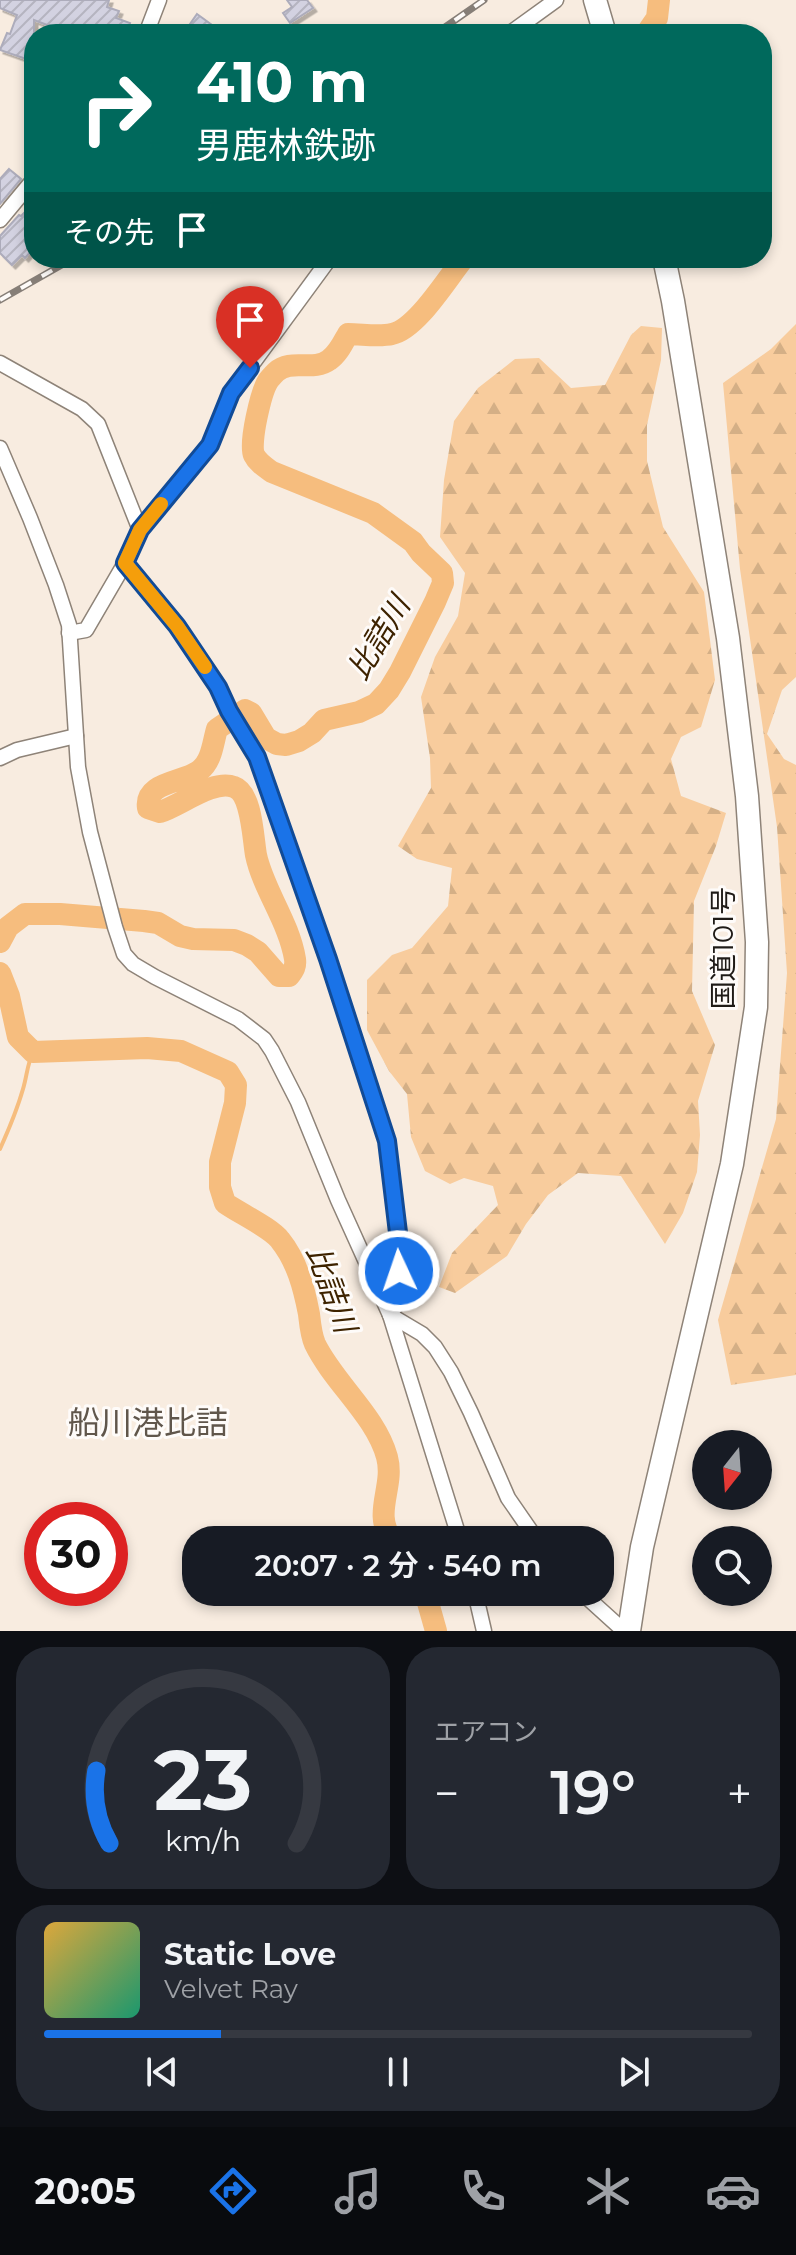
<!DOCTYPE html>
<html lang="ja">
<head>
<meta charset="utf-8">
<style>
  :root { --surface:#171b24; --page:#242831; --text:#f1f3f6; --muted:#9ea1a6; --line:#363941; --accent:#1a73e8 }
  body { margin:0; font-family:Montserrat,"Noto Sans JP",sans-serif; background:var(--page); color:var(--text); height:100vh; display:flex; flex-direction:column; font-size:30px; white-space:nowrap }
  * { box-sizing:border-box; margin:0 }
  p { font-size:26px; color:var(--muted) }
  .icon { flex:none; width:44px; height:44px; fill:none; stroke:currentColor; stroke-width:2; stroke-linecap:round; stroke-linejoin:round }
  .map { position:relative; height:1631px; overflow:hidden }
  .side { display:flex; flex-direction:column; gap:16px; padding:16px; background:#0d0f14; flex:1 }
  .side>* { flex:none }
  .top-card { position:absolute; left:24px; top:24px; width:748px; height:244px; border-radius:32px; box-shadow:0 4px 12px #0003; background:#00695c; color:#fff; overflow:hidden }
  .needle { width:52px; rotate:197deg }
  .tools { position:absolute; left:692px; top:1430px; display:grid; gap:16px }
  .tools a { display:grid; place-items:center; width:80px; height:80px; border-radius:50%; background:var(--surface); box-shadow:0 4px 12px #0003; font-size:40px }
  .speed { position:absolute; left:24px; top:1502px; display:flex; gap:16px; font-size:40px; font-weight:700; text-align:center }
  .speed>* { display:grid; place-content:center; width:104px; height:104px; border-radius:50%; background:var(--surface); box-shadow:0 4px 12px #0003; line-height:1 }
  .speed .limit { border:12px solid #d22; background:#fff; color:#111 }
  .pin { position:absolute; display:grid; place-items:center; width:68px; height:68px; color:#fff; margin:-82px -34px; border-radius:50% 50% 50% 0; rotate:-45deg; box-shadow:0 0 8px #0007 }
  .pin .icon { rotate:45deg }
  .me { position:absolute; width:88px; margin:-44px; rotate:357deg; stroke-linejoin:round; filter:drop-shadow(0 0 6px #0008) }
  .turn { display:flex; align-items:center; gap:28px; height:168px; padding:0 40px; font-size:36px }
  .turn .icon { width:104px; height:104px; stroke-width:2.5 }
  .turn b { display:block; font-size:56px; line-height:68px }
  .then { display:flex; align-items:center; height:76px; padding:0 40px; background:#0003; gap:16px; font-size:30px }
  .big { font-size:60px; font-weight:600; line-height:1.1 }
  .side .tile { flex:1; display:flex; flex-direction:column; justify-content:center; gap:12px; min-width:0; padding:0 28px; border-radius:32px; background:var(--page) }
  .side .dial { align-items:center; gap:0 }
  .dial svg { height:208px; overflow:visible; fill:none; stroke:var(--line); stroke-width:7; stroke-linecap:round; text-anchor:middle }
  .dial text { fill:var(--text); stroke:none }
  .song { display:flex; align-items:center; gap:24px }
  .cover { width:96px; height:96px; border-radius:12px; background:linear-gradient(135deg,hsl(40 70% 55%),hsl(160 70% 35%)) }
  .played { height:8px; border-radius:4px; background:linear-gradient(90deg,var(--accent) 25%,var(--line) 25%) }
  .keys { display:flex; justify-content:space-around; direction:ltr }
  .heat { display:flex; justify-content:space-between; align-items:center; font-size:44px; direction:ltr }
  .side .tiles { flex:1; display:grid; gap:16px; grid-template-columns:1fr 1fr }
  .tile:last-child { grid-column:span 2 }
  .trip { position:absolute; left:182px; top:1526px; width:432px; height:80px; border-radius:32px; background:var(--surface); box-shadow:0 4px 12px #0003; font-weight:600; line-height:80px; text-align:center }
  .tab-bar { display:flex; height:128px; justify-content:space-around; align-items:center; background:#090b0e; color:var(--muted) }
  .tab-bar .icon { width:56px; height:56px }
  .tab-bar .active { color:var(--accent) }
  .tab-bar b { font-size:36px; color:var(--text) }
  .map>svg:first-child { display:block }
  .forest { fill:url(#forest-firs) }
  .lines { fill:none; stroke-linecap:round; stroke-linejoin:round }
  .stream { stroke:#f6bd7e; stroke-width:4 }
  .river { stroke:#f6bd7e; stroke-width:22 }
  .building { fill:url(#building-hatch); stroke:#adacbb; stroke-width:2; filter:url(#shadow) }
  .minor-casing { stroke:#8e8378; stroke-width:17 }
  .highway-casing { stroke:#8e8378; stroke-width:25 }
  .minor { stroke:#fff; stroke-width:14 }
  .highway { stroke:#fff; stroke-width:22 }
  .rail-casing { stroke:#867e77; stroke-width:7 }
  .rail { stroke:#fefbf9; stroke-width:4; stroke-dasharray:12; stroke-linecap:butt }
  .route-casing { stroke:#114b97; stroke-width:20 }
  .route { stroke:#1a73e8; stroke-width:14 }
  .slow { stroke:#f59e0b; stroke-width:14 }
  .labels { text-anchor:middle; stroke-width:6; stroke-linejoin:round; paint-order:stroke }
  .street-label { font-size:28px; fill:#1f1b17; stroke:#fefbf9 }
  .water-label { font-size:30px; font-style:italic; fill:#3e2300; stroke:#fefbf9 }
  .quarter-label { font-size:32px; fill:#60564b; stroke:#fefbf9 }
</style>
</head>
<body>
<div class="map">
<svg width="796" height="1631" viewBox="0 0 796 1631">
  <defs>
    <pattern id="forest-firs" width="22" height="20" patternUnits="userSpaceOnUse" patternTransform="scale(2)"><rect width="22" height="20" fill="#f8cc9d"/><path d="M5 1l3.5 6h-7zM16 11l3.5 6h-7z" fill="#d4af86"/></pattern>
    <pattern id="building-hatch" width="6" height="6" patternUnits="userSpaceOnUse" patternTransform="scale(2)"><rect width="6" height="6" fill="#d3d2e1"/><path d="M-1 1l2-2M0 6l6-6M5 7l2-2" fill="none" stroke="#b5b4c0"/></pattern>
    <filter id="shadow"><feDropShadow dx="3.5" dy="3.5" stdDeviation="0" flood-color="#0004"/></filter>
  </defs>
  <rect width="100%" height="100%" fill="#f8ece0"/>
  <g class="forest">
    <polygon points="796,324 796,677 782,690 767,734 784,759 796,765 796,1375 731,1385 718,1320 776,1119 787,973 777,827 740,569 723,383 771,349"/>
    <polygon points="641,326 662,328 661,360 647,425 647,461 663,527 704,592 715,680 701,727 681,737 671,759 681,796 726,813 716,846 694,901 692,991 715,1045 698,1101 700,1135 697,1172 683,1213 665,1244 621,1176 578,1173 548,1195 526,1224 507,1256 455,1293 439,1287 452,1253 498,1205 493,1186 464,1178 450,1184 425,1171 411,1137 407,1094 389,1071 367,1030 367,980 392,955 412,948 448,906 452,868 417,859 398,846 431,788 430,758 421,697 435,657 458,616 465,573 440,537 444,480 454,421 478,388 515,359 539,358 571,388 605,385 631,335"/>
  </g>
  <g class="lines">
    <path class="stream" d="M0 1149C9 1129 17 1110 23 1089 27 1076 27 1065 33 1052"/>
    <g class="river">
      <polyline points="646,34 657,18 659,0"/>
      <path d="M0 942 8 927 25 914H60L144 921 158 923 180 936 193 939 234 940 247 945 258 952 279 976H289C294 970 296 966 295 959 289 922 263 889 256 855 253 839 252 793 234 787 213 779 180 806 160 812L148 808C144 781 185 783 200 770 212 761 213 742 217 729L245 710 251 713 266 738 277 744 286 745 299 741 312 733 324 720 359 712 376 704 389 690 400 672 435 602 443 583 442 573 421 553 413 542 373 513 272 472C265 467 258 463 254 455 249 443 261 392 268 381 270 378 273 375 276 372 291 358 313 372 329 360 338 354 343 343 348 334 362 334 379 337 392 334 417 329 448 277 464 258"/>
      <path d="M0 973 9 996 18 1037 33 1052 147 1048 181 1051 228 1072 236 1085 235 1103 220 1162V1187L225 1203C239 1213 271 1228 280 1240 297 1261 304 1288 309 1314 310 1323 311 1335 315 1344 334 1383 376 1416 387 1457 395 1487 372 1513 392 1540"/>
      <polyline points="425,1592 436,1631"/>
    </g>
  </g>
  <g class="building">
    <polygon points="0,0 109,0 107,7 119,11 116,18 130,23 126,34 112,30 111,34 71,34 34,20 34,56 32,61 0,50 7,33 10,34 17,15 0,8"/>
    <polygon points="287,0 307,0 313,8 290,23 283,13 292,7"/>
    <polygon points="197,14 212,25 206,34 183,34"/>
    <polygon points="9,169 21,179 0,204 0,179"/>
    <polygon points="34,203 34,248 25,258 22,255 12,265 0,253 0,236 19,215 21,216"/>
  </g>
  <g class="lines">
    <g class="minor-casing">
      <g id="minor">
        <polyline points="146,34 159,0"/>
        <polyline points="509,34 556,0"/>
        <polyline points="0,220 34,179"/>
        <polyline points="0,363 82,409 98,424 140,530"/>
        <polyline points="0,448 30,518 56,585 69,625 78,767 90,832 115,927 124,954 133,964 155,977 238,1019 264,1039 272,1051 298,1102 338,1200 390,1315 460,1540"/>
        <polyline points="125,563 177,626 218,687 229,711 257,757 328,959 387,1141 399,1241 399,1271 404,1293 390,1315"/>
        <polyline points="69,633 86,630 125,563 140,530 210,445 231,393 330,258"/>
        <polyline points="0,758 17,750 76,736"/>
        <polyline points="390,1315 422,1334 435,1347 451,1372 471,1413 508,1498 537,1540"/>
        <polyline points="475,1592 484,1631"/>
        <polyline points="581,1592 624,1631"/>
      </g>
    </g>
    <g class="highway-casing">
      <g id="highway">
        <polyline points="595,0 605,34"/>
        <polyline points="629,1631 642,1547 732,1164 756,1007 757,942 747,796 728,638 673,301 664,258"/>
      </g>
    </g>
    <use href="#minor" class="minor"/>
    <use href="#highway" class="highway"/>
    <g class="rail-casing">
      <g id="rail">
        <polyline points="435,34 484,0"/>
        <polyline points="0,300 74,258"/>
      </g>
    </g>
    <use href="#rail" class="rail"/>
  </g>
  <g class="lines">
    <g class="route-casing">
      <polyline id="route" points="250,368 231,393 210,445 140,530 125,563 177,626 218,687 229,711 257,757 328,959 387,1141 399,1241 399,1271"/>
    </g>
    <use href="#route" class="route"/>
    <polyline class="slow" points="161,504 140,530 125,563 177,626 205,667"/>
  </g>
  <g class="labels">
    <g class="street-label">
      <text transform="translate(723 948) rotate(-90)" y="10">国道101号</text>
    </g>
    <g class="water-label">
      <text transform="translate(379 638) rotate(-59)" y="10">比詰川</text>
      <text transform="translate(331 1289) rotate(70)" y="10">比詰川</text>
    </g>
    <g class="quarter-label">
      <text x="148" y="1434">船川港比詰</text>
    </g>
  </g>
</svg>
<div class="tools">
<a><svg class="needle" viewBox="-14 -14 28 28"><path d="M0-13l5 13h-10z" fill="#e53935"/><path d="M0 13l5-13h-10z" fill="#9ea1a6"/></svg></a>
<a><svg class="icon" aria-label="search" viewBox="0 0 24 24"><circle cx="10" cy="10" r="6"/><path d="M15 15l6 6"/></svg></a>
</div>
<div class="speed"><div class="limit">30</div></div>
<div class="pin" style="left:250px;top:368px;background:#d93025"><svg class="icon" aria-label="arrive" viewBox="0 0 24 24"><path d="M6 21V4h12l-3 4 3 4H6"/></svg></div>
<svg class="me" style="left:399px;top:1271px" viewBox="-20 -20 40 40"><circle r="17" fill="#1a73e8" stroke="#fff" stroke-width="3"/><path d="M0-11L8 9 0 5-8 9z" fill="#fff"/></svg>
<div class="trip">20:07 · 2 分 · 540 m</div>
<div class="top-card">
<div class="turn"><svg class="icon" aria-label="right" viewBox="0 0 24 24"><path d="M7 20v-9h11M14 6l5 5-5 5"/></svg><div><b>410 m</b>男鹿林鉄跡</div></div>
<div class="then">その先<svg class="icon" aria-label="arrive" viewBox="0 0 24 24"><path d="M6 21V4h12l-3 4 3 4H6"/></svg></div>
</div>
</div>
<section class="side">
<div class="tiles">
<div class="tile dial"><svg viewBox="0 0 100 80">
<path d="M14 69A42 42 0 1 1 86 69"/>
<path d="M14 69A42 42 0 0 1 9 41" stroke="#1a73e8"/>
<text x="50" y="56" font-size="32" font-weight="700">23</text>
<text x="50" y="72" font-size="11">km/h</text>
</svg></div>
<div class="tile"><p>エアコン</p>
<div class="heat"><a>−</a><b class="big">19°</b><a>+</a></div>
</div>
<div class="tile">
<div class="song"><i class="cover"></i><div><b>Static Love</b><p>Velvet Ray</p></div></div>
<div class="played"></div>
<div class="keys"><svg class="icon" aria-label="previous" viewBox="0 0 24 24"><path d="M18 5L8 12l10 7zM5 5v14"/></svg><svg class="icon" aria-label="pause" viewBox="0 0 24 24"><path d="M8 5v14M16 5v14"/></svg><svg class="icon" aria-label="next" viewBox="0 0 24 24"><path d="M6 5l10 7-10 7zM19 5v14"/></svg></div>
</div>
</div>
</section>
<nav class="tab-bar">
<b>20:05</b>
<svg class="icon active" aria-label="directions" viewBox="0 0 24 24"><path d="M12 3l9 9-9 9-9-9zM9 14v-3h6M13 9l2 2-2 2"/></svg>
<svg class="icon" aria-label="music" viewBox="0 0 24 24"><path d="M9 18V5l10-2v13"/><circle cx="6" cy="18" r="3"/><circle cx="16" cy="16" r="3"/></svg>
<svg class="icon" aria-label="phone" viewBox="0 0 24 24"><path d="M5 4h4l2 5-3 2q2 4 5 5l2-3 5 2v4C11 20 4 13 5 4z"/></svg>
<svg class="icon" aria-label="climate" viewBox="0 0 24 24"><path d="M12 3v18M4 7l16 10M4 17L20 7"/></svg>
<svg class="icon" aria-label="car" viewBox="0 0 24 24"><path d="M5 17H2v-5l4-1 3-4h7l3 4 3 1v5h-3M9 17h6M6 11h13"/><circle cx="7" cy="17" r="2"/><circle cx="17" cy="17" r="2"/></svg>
</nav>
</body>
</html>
